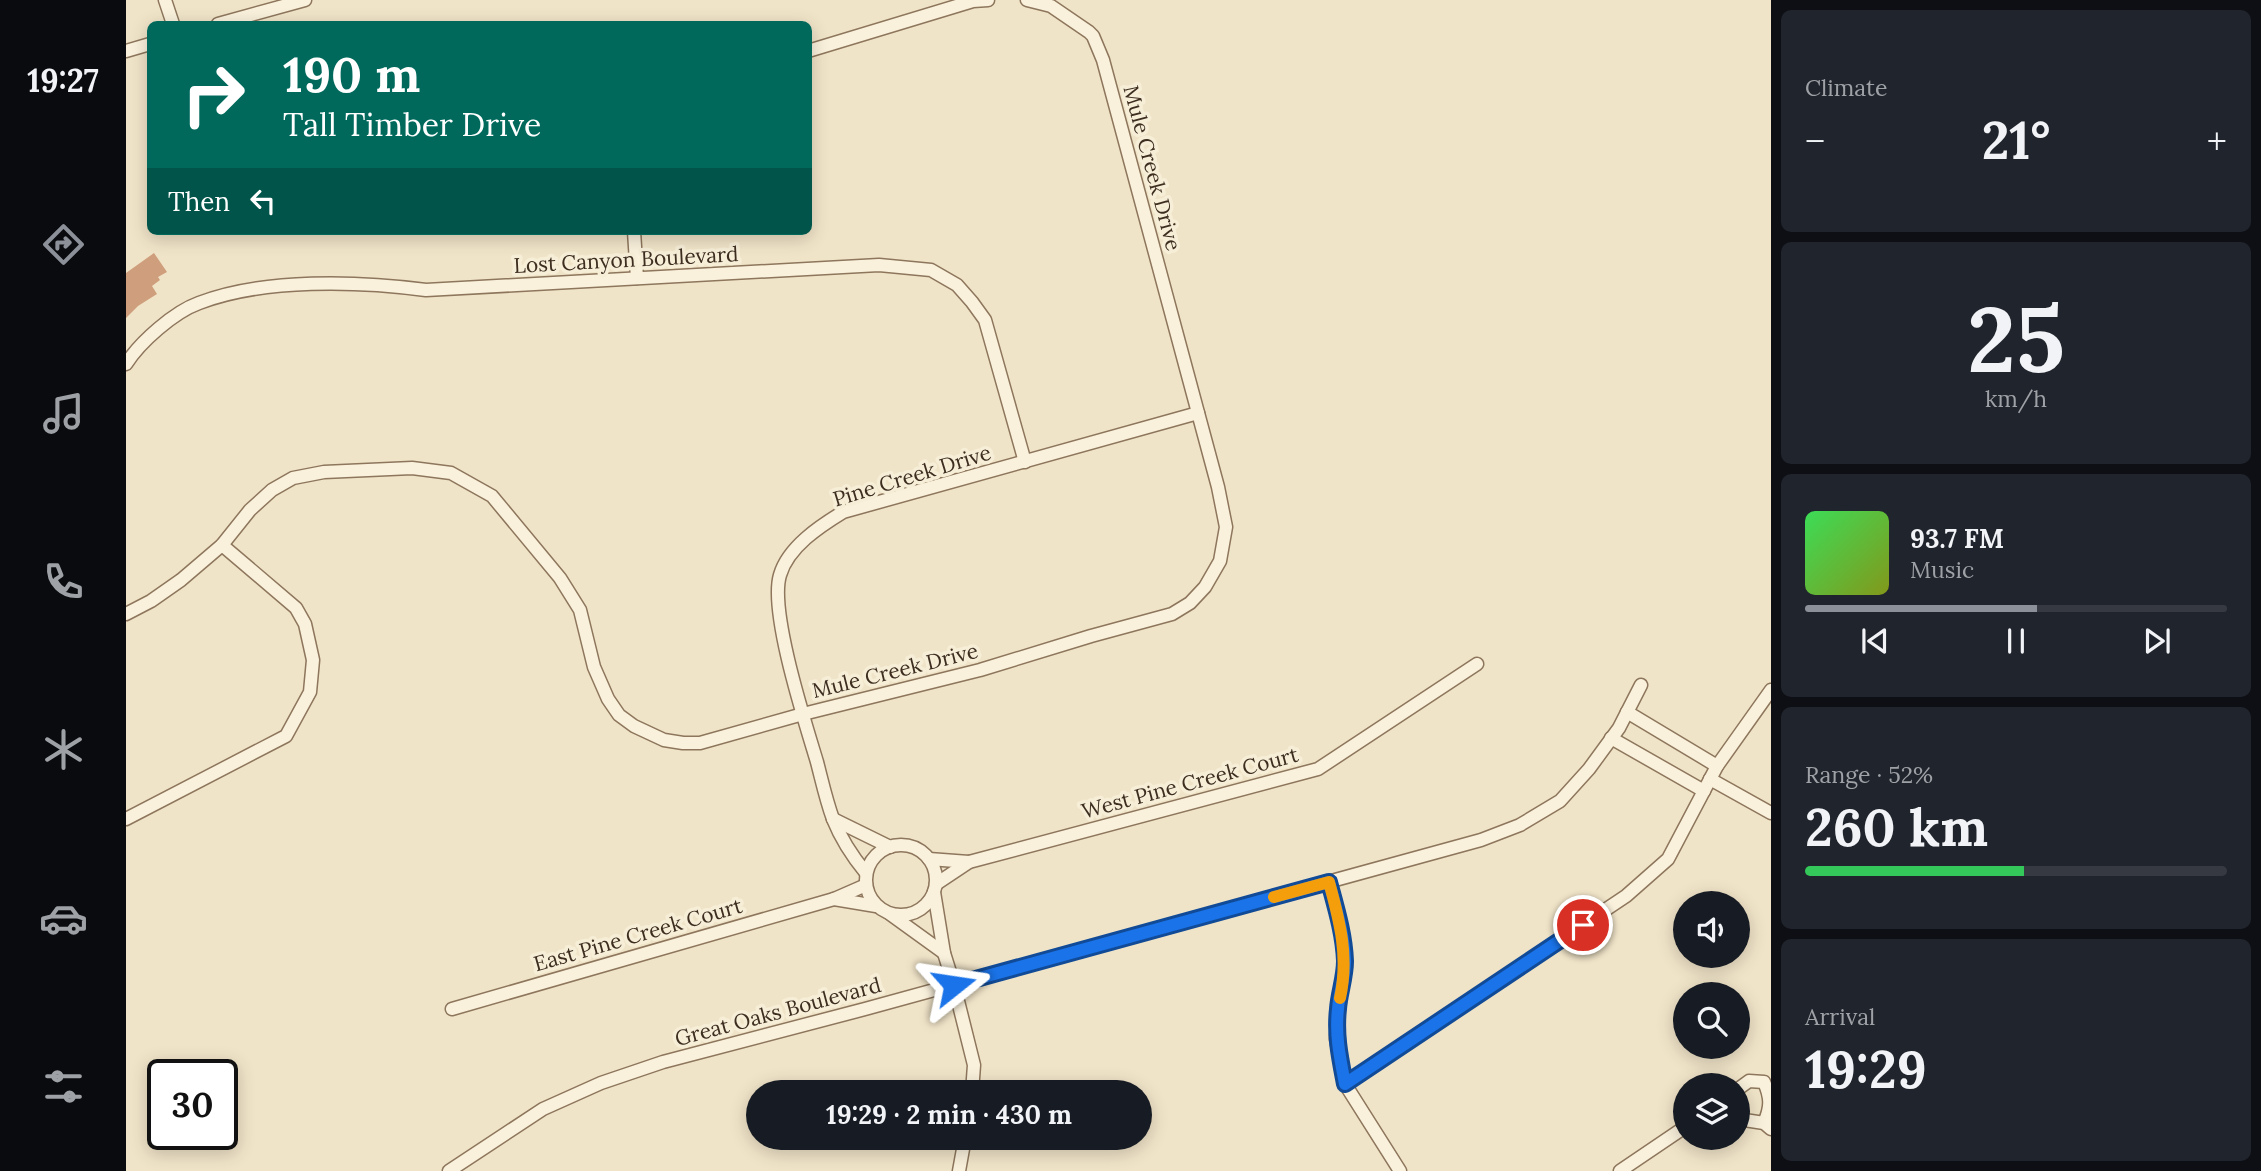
<!DOCTYPE html>
<html lang="en">
<head>
<meta charset="utf-8">
<style>
  :root { --surface:#171b24; --page:#20242c; --text:#f1f3f6; --muted:#9ea1a6; --line:#363941; --accent:#8c9099 }
  body { margin:0; font-family:Lora,serif; background:var(--page); color:var(--text); height:100vh; display:flex; flex-direction:column; font-size:26px; white-space:nowrap }
  * { box-sizing:border-box; margin:0 }
  p { font-size:23px; color:var(--muted) }
  .icon { flex:none; width:38px; height:38px; fill:none; stroke:currentColor; stroke-width:2; stroke-linecap:round; stroke-linejoin:round }
  .map { position:relative; flex:1; overflow:hidden }
  .side { display:flex; flex-direction:column; gap:10px; padding:10px; background:#0d0f14; width:490px }
  .side>* { flex:none }
  .top-card { position:absolute; left:21px; top:21px; width:665px; height:214px; border-radius:10px; box-shadow:0 4px 18px #0003; background:#00695c; color:#fff; overflow:hidden }
  .controls { position:absolute; left:1547px; top:891px; display:grid; gap:14px }
  .controls a { display:grid; place-items:center; width:77px; height:77px; border-radius:50%; background:var(--surface); box-shadow:0 4px 18px #0003; font-size:35px }
  .speed { position:absolute; left:21px; top:1059px; display:flex; gap:14px; font-size:35px; font-weight:700; text-align:center }
  .speed>* { display:grid; place-content:center; width:91px; height:91px; border-radius:50%; background:var(--surface); box-shadow:0 4px 18px #0003; line-height:1 }
  .speed .limit { border:4px solid #111; border-radius:10px; background:#fff; color:#111 }
  .pin { position:absolute; display:grid; place-items:center; width:60px; height:60px; color:#fff; margin:-30px; border:4px solid #fff; border-radius:50%; box-shadow:0 2px 7px #0007 }
  .me { position:absolute; width:77px; margin:-38px; rotate:75deg; stroke-linejoin:round; filter:drop-shadow(0 0 5px #0008) }
  .turn { display:flex; align-items:center; gap:24px; height:147px; padding:0 21px; font-size:32px }
  .turn .icon { width:91px; height:91px; stroke-width:2.5 }
  .turn b { display:block; font-size:49px; line-height:60px }
  .then { display:flex; align-items:center; height:66px; padding:0 21px; background:#0003; gap:14px; font-size:26px }
  .big { font-size:52px; font-weight:700; line-height:1.1 }
  .side .widget { flex:1; display:flex; flex-direction:column; justify-content:center; gap:10px; min-width:0; padding:0 24px; border-radius:10px; background:var(--page) }
  .side .dial { align-items:center; gap:0 }
  .dial b { font-size:91px; line-height:1 }
  .song { display:flex; align-items:center; gap:21px }
  .cover { width:84px; height:84px; border-radius:10px; background:linear-gradient(135deg,hsl(130 70% 55%),hsl(70 70% 35%)) }
  .played { height:7px; border-radius:4px; background:linear-gradient(90deg,var(--accent) 55%,var(--line) 55%) }
  .keys { display:flex; justify-content:space-around; direction:ltr }
  .heat { display:flex; justify-content:space-between; align-items:center; font-size:38px; direction:ltr }
  .charge { height:10px; border-radius:5px; background:linear-gradient(90deg,#34c759 52%,var(--line) 0) }
  .trip { position:absolute; left:620px; top:1080px; width:406px; height:70px; border-radius:35px; background:var(--surface); box-shadow:0 4px 18px #0003; font-weight:700; line-height:70px; text-align:center }
  main { display:flex; flex:1; min-height:0 }
  .dock { display:flex; flex-direction:column; width:126px; justify-content:space-around; align-items:center; background:#090b0e; color:var(--muted) }
  .dock .icon { width:49px; height:49px }
  .dock .selected { color:var(--accent) }
  .dock b { font-size:32px; color:var(--text) }
  .map>svg:first-child { display:block }
  .building { fill:#cf9f7d }
  .lines { fill:none; stroke-linecap:round; stroke-linejoin:round }
  .street-casing { stroke:#8d765c; stroke-width:15 }
  .street { stroke:#faf1dc; stroke-width:12 }
  .route-casing { stroke:#114b97; stroke-width:18 }
  .route { stroke:#1a73e8; stroke-width:12 }
  .slow { stroke:#f59e0b; stroke-width:12 }
  .labels { text-anchor:middle; stroke-width:7; stroke-linejoin:round; paint-order:stroke }
  .street-label { font-size:21px; fill:#3d2e20; stroke:#f7eed8 }
</style>
</head>
<body>
<main>
<nav class="dock">
<b>19:27</b>
<svg class="icon selected" aria-label="directions" viewBox="0 0 24 24"><path d="M12 3l9 9-9 9-9-9zM9 14v-3h6M13 9l2 2-2 2"/></svg>
<svg class="icon" aria-label="music" viewBox="0 0 24 24"><path d="M9 18V5l10-2v13"/><circle cx="6" cy="18" r="3"/><circle cx="16" cy="16" r="3"/></svg>
<svg class="icon" aria-label="phone" viewBox="0 0 24 24"><path d="M5 4h4l2 5-3 2q2 4 5 5l2-3 5 2v4C11 20 4 13 5 4z"/></svg>
<svg class="icon" aria-label="climate" viewBox="0 0 24 24"><path d="M12 3v18M4 7l16 10M4 17L20 7"/></svg>
<svg class="icon" aria-label="car" viewBox="0 0 24 24"><path d="M5 17H2v-5l4-1 3-4h7l3 4 3 1v5h-3M9 17h6M6 11h13"/><circle cx="7" cy="17" r="2"/><circle cx="17" cy="17" r="2"/></svg>
<svg class="icon" aria-label="filters" viewBox="0 0 24 24"><path d="M4 7h16M4 17h16"/><circle cx="9" cy="7" r="2"/><circle cx="15" cy="17" r="2"/></svg>
</nav>
<div class="map">
<svg width="1645" height="1171" viewBox="0 0 1645 1171">
  <rect width="100%" height="100%" fill="#f0e4c8"/>
  <polygon class="building" points="28,253 41,272 32,277 34,280 26,286 31,294 12,306 0,318 0,273"/>
  <g class="lines">
    <g class="street-casing">
      <g id="street">
        <polyline points="39,0 47,24"/>
        <polyline points="92,24 179,0"/>
        <polyline points="0,51 24,44"/>
        <polyline points="682,51 847,1 862,0"/>
        <polyline points="508,231 511,278"/>
        <path d="M0 364C14 342 48 312 73 303 138 278 232 281 300 290L753 265 805 270 831 285 846 302 859 320 899 462"/>
        <polyline points="0,614 25,601 55,580 96,545 124,510 146,490 167,478 198,472 286,468 325,473 366,496 434,578 454,610 468,667 482,699 493,715 508,726 538,740 557,743 574,743 677,714 854,670 965,636 1046,614 1064,603 1079,587 1094,561 1100,527 1092,487 977,60 967,36 963,32 925,6 901,0"/>
        <polyline points="1501,712 1591,766"/>
        <polyline points="1485,738 1578,791"/>
        <polyline points="1584,779 1645,813"/>
        <polyline points="0,819 160,736 184,692 187,660 179,624 170,608 96,545"/>
        <polyline points="707,819 764,847"/>
        <circle cx="775" cy="880" r="35"/>
        <polyline points="803,859 843,862"/>
        <path d="M740 873C726 856 715 839 707 819 700 800 696 781 691 762 679 722 643 611 654 575 662 547 694 526 717 512L1072 413"/>
        <polyline points="1203,882 1214,922 1219,958 1218,978 1212,1007 1210,1039 1219,1084 1274,1171"/>
        <polyline points="810,884 843,862 1192,769 1351,664"/>
        <polyline points="808,892 818,953 828,985 848,1065 846,1092"/>
        <polyline points="708,899 750,906"/>
        <polyline points="764,914 818,953"/>
        <polyline points="326,1009 708,899 740,885"/>
        <polyline points="1219,1084 1500,896 1542,859 1591,766 1645,690"/>
        <path d="M1612 1089 1623 1081 1638 1082C1645 1098 1645 1107 1638 1123"/>
        <polyline points="1612,1119 1638,1123 1645,1129"/>
        <polyline points="323,1171 417,1109 475,1083 537,1062 739,1009 1355,840 1394,825 1434,801 1463,769 1493,728 1515,685"/>
        <polyline points="833,1171 839,1138"/>
        <polyline points="1494,1171 1559,1127"/>
      </g>
    </g>
    <use href="#street" class="street"/>
  </g>
  <g class="lines">
    <g class="route-casing">
      <path id="route" d="M828 985 1203 882C1210 908 1218 934 1219 961 1219 978 1213 993 1212 1009 1209 1035 1214 1058 1219 1084L1457 925"/>
    </g>
    <use href="#route" class="route"/>
    <path class="slow" d="M1148 897 1203 882C1214 922 1223 957 1214 998"/>
  </g>
  <g class="labels">
    <g class="street-label">
      <text transform="translate(1026 168) rotate(75)" y="7">Mule Creek Drive</text>
      <text transform="translate(500 260) rotate(-3)" y="7">Lost Canyon Boulevard</text>
      <text transform="translate(786 476) rotate(-17)" y="7">Pine Creek Drive</text>
      <text transform="translate(769 671) rotate(-14)" y="7">Mule Creek Drive</text>
      <text transform="translate(1064 783) rotate(-15)" y="7">West Pine Creek Court</text>
      <text transform="translate(512 935) rotate(-16)" y="7">East Pine Creek Court</text>
      <text transform="translate(652 1012) rotate(-15)" y="7">Great Oaks Boulevard</text>
    </g>
  </g>
</svg>
<div class="controls">
<a><svg class="icon" aria-label="sound" viewBox="0 0 24 24"><path d="M4 9h4l5-4v14l-5-4H4zM17 9q2 3 0 6"/></svg></a>
<a><svg class="icon" aria-label="search" viewBox="0 0 24 24"><circle cx="10" cy="10" r="6"/><path d="M15 15l6 6"/></svg></a>
<a><svg class="icon" aria-label="layers" viewBox="0 0 24 24"><path d="M12 4l9 5-9 5-9-5zM3 14l9 5 9-5"/></svg></a>
</div>
<div class="speed"><div class="limit">30</div></div>
<div class="pin" style="left:1457px;top:925px;background:#d93025"><svg class="icon" aria-label="arrive" viewBox="0 0 24 24"><path d="M6 21V4h12l-3 4 3 4H6"/></svg></div>
<svg class="me" style="left:828px;top:985px" viewBox="-20 -20 40 40"><path d="M0-17L14 15 0 8-14 15z" fill="#1a73e8" stroke="#fff" stroke-width="4"/></svg>
<div class="trip">19:29 · 2 min · 430 m</div>
<div class="top-card">
<div class="turn"><svg class="icon" aria-label="right" viewBox="0 0 24 24"><path d="M7 20v-9h11M14 6l5 5-5 5"/></svg><div><b>190 m</b>Tall Timber Drive</div></div>
<div class="then">Then<svg class="icon" aria-label="left" viewBox="0 0 24 24"><path d="M17 20v-9H6M10 6l-5 5 5 5"/></svg></div>
</div>
</div>
<section class="side">
<div class="widget"><p>Climate</p>
<div class="heat"><a>−</a><b class="big">21°</b><a>+</a></div>
</div>
<div class="widget dial"><b>25</b><p>km/h</p></div>
<div class="widget">
<div class="song"><i class="cover"></i><div><b>93.7 FM</b><p>Music</p></div></div>
<div class="played"></div>
<div class="keys"><svg class="icon" aria-label="previous" viewBox="0 0 24 24"><path d="M18 5L8 12l10 7zM5 5v14"/></svg><svg class="icon" aria-label="pause" viewBox="0 0 24 24"><path d="M8 5v14M16 5v14"/></svg><svg class="icon" aria-label="next" viewBox="0 0 24 24"><path d="M6 5l10 7-10 7zM19 5v14"/></svg></div>
</div>
<div class="widget"><p>Range · 52%</p><b class="big">260 km</b><div class="charge"></div></div>
<div class="widget"><p>Arrival</p><b class="big">19:29</b></div>
</section>
</main>
</body>
</html>
